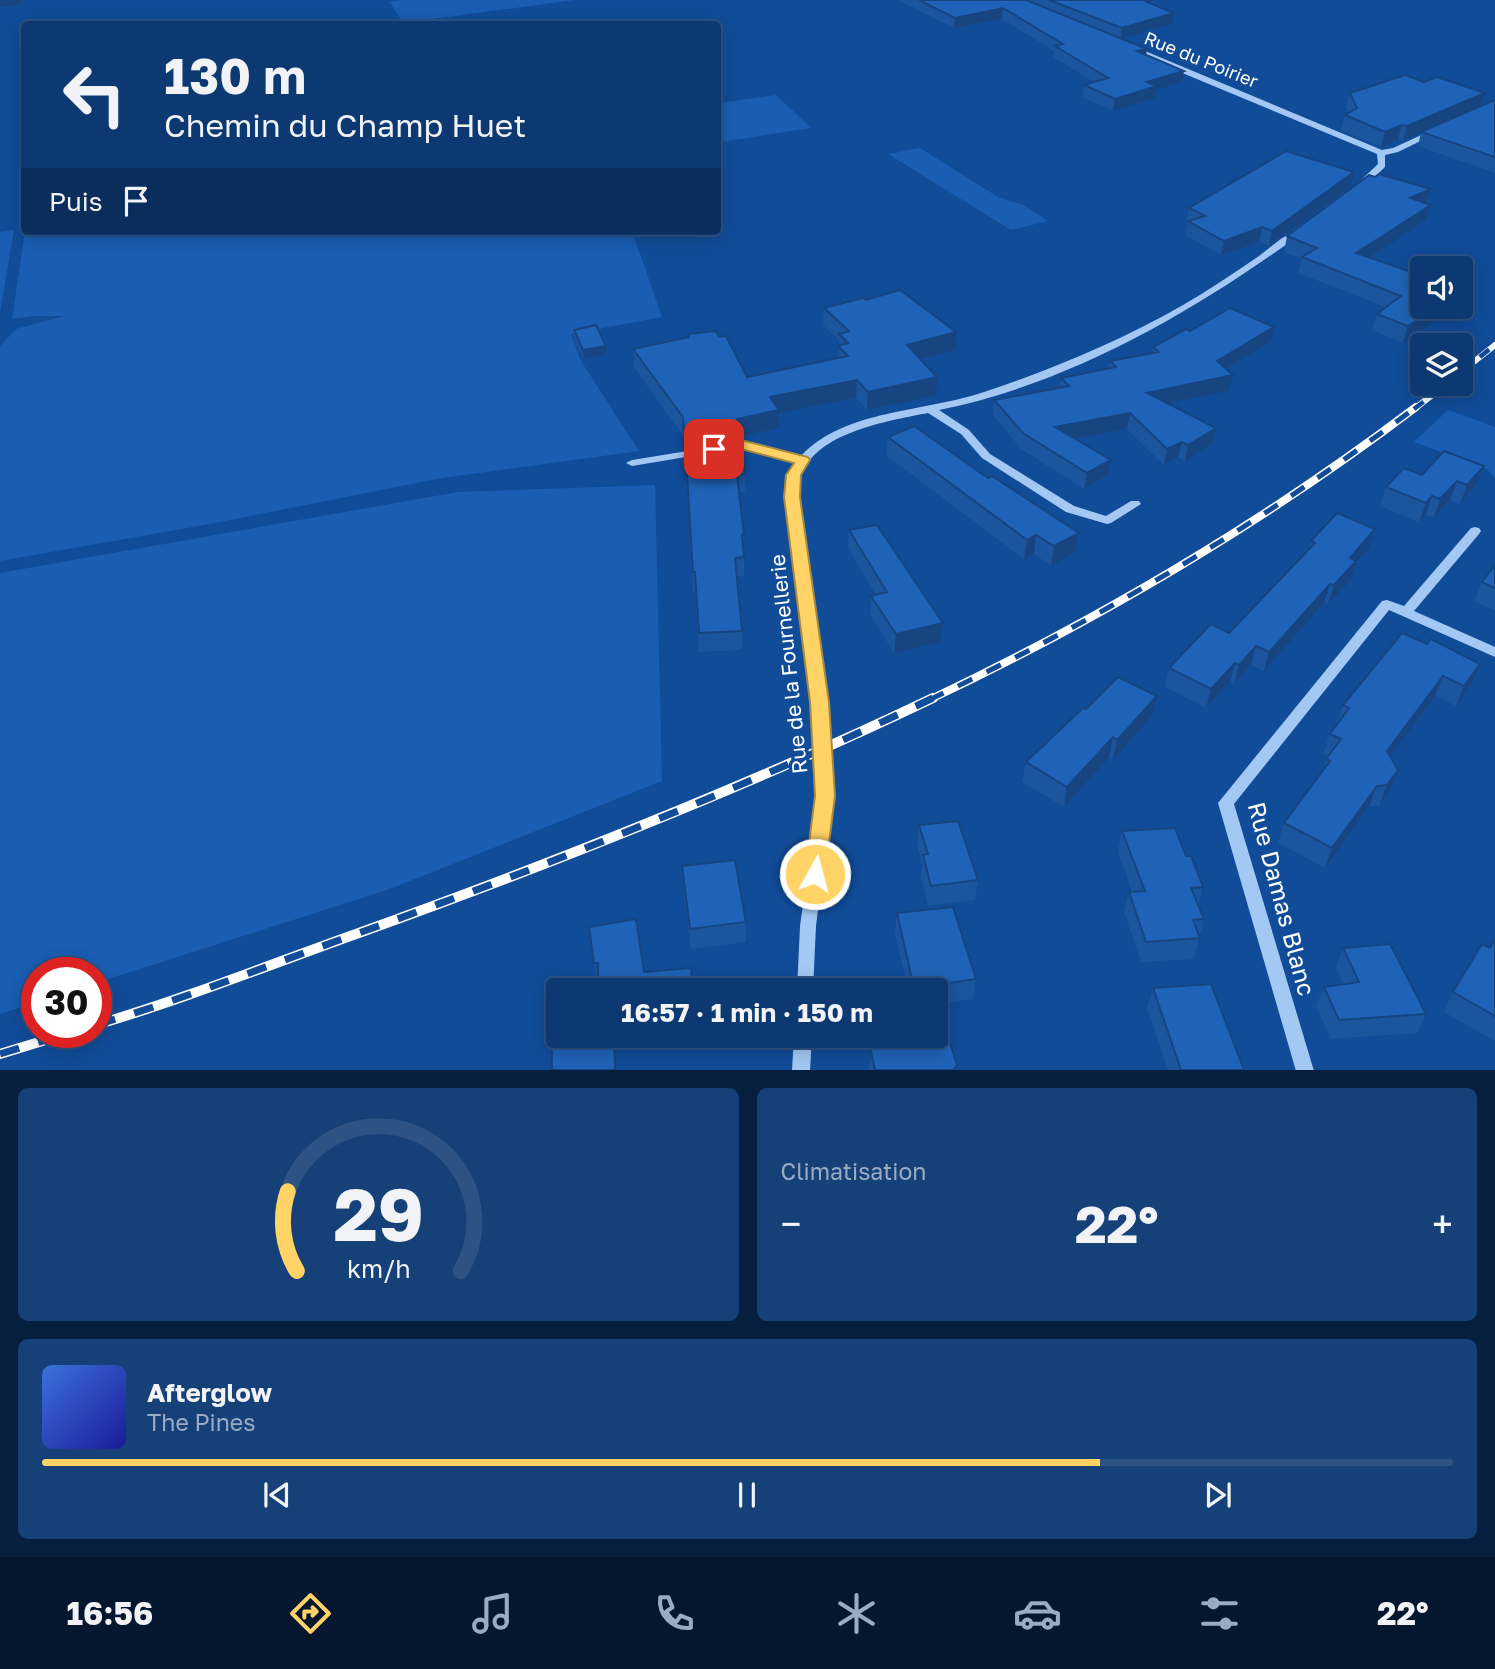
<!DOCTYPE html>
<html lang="fr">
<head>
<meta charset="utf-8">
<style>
  :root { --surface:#0d3973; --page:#164078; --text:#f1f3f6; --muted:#9aacc4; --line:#2d5385; --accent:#ffd366 }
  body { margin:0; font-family:"Golos Text",sans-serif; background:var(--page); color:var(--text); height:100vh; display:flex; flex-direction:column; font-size:26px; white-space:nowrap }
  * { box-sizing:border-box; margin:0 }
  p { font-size:23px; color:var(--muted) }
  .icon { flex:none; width:38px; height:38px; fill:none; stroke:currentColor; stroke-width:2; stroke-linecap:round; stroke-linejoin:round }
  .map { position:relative; height:1070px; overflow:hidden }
  .drawer { display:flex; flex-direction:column; gap:18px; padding:18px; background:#071f3f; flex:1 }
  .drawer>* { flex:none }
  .guide { position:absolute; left:21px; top:21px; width:700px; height:214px; border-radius:7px; box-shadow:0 4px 18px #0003,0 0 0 2px var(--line); background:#0d3973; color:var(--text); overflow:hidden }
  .controls { position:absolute; left:1410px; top:256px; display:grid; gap:14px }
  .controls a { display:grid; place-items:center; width:63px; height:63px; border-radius:7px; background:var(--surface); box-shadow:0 4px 18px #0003,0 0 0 2px var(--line); font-size:35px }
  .speed { position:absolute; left:21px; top:957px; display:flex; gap:14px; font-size:35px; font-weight:700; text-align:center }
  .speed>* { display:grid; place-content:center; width:91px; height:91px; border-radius:50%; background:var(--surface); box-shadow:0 4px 18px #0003,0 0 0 2px var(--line); line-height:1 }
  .speed .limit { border:10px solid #d22; background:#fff; color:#111 }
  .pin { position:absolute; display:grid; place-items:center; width:60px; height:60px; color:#fff; margin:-30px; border-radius:14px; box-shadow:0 4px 10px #0006 }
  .me { position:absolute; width:77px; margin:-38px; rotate:7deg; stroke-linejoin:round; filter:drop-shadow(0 0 5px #0008) }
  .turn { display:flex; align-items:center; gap:24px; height:147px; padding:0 28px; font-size:32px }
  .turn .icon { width:91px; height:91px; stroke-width:2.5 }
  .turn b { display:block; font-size:49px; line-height:60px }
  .then { display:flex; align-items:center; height:66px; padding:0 28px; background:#0003; gap:14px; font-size:26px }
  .big { font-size:52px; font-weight:700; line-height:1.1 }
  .drawer .widget { flex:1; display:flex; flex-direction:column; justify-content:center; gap:10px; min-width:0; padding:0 24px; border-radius:10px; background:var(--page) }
  .drawer .dial { align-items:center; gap:0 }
  .dial svg { height:182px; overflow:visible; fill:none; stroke:var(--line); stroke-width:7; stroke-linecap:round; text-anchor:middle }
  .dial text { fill:var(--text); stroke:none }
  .song { display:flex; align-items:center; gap:21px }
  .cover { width:84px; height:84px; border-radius:10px; background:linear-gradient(135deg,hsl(220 70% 55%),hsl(240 70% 35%)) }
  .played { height:7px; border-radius:4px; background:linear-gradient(90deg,var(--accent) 75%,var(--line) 75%) }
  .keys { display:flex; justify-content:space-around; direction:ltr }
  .heat { display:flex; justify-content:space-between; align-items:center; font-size:38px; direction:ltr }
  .drawer .tiles { flex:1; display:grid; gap:18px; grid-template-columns:1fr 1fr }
  .widget:last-child { grid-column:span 2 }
  .trip { position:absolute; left:546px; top:978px; width:402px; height:70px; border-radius:7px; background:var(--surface); box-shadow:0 4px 18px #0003,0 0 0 2px var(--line); font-weight:700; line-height:70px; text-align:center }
  .tabs { display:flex; height:112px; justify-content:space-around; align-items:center; background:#05172e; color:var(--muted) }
  .tabs .icon { width:49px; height:49px }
  .tabs .current { color:var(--accent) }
  .tabs b { font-size:32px; color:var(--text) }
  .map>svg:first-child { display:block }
  .green { fill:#195eb3 }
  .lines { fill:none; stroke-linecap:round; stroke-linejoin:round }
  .minor { fill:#a3c8f4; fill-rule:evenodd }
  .rail-far2-casing { stroke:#fff; stroke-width:6 }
  .rail-far1-casing { stroke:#fff; stroke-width:8 }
  .rail-casing { stroke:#fff; stroke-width:10 }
  .rail-far2 { stroke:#114c99; stroke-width:4.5; stroke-dasharray:12; stroke-linecap:butt }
  .rail-far1 { stroke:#114c99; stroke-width:5; stroke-dasharray:16; stroke-linecap:butt }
  .rail { stroke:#114c99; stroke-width:7; stroke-dasharray:20; stroke-linecap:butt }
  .wall { fill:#1b559e }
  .shaded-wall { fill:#164581 }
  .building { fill:#1f63b8; stroke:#164581; stroke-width:2 }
  .route { fill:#ffd366; stroke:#a68942; stroke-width:2 }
  .labels { text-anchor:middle; stroke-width:7; stroke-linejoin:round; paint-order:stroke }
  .far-street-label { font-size:18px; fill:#fff; stroke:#114c99 }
  .street-label { font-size:21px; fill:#fff; stroke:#114c99 }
  .near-street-label { font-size:24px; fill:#fff; stroke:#114c99 }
</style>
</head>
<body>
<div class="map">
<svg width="1495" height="1071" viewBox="0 0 1495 1071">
  <rect width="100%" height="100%" fill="#114c99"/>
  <g class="green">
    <polygon points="399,0 574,0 403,23 390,2"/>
    <polygon points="776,95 811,128 721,142 718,137 718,103"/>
    <polygon points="920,148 998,197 1023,205 1048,221 1011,230 888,154"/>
    <polygon points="14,230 0,313 0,232"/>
    <polygon points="25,231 632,231 662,317 571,334 581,361 639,451 442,478 210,524 0,561 0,346 16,329 64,316 33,316 12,319"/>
    <polygon points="1448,410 1495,427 1495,478 1487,469 1414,442"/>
    <polygon points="655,485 662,781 387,890 96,983 96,973 37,973 37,1002 0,1014 0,573 458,492"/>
  </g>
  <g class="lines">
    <g class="minor">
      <polygon points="1127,46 1133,46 1382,150 1393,148 1430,131 1437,133 1398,152 1385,155 1385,167 1364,187 1358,187 1358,183 1378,164 1377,154 1127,50"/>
      <path d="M1298 229 1303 232 1301 234C1195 311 1070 384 939 410L969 430 990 454 1074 506 1106 516 1131 501H1139L1141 504 1111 523 1107 524 1066 512 982 458 961 434 928 413C892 420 826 431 806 466 800 475 799 486 798 497L827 702 832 796 816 926 813 990H797L800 926 818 796 813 702 786 497 789 477 796 462 741 448 725 451 719 448 721 446 741 442 801 456C845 409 926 412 984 392 1053 369 1120 341 1183 305 1209 290 1234 273 1259 256 1271 247 1284 235 1298 229Z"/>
      <polygon points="700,449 704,450 706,452 704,454 632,466 626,463 632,460"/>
      <polygon points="1475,527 1479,528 1481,531 1479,534 1414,611 1495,647 1495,657 1389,610 1234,804 1314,1071 1296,1071 1218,803 1382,601 1387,600 1404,606 1471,528"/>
      <polygon points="794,1036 812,1036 810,1071 792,1071"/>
    </g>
    <g class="rail-far2-casing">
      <g id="rail-far2">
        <polyline points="1461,372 1495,345"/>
        <polyline points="1414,409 1448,383"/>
      </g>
    </g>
    <g class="rail-far1-casing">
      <path id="rail-far1" d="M929 700C1102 618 1264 522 1416 407"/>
    </g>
    <g class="rail-casing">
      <g id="rail">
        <path d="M96 1025C184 999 269 965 356 934 551 864 745 788 933 698"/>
        <polyline points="0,1054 72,1032"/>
      </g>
    </g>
    <use href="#rail-far2" class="rail-far2"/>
    <use href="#rail-far1" class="rail-far1"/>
    <use href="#rail" class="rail"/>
  </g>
  <g class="wall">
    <polygon points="898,0 1154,0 1154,5 1174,13 1172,24 1122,38 1147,49 1146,54 1182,82 1156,90 1155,98 1113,111 1082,97 1084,85 1094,82 1053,57 1054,51 1002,19 954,28"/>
    <polygon points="1424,82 1485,93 1481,107 1495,100 1495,173 1418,146 1421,133 1403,141 1398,139 1381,147 1341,130 1345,115 1349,113 1346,107 1350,93"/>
    <polygon points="1351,186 1269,246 1259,242 1221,255 1185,235 1188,223 1186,222 1189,208"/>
    <polygon points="1431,189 1427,203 1431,205 1426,220 1369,257 1423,306 1456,306 1403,343 1372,330 1377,314 1386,307 1298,273 1302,259 1284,252 1287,236"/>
    <polygon points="866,300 955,350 920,359 936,396 867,410 856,398 779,413 779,428 739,437 745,474 745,492 739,492 744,535 744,576 737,576 742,631 742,650 699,652 695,591 693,591 685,449 683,436 634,367 633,349 689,337 688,334 719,337 747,377 838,358 839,340 823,325 824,308"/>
    <polygon points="574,330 606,346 606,355 584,359 574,339"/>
    <polygon points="1190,331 1271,342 1225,369 1229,391 1167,403 1213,443 1185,461 1178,457 1164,465 1127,429 1074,439 1108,475 1084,489 1021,449 993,415 994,400 1059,388 1061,378 1108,369 1110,361 1152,354 1153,347"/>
    <polygon points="888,437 988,478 1079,533 1076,552 1051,566 1034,554 1024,559 886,455"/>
    <polygon points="1422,475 1477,484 1460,504 1450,500 1434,518 1426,515 1419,522 1380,506 1386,487"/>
    <polygon points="849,530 943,623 941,642 894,653 870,614 871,596 876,595 848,548"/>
    <polygon points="1311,541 1369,548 1356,563 1351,580 1328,604 1324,603 1264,671 1251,665 1234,684 1230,682 1206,708 1165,687 1169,668 1229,633 1309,549"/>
    <polygon points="1495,565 1495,610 1474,602 1482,582"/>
    <polygon points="1427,644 1480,664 1472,684 1456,706 1435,696 1390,757 1398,770 1390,790 1379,806 1369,806 1325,868 1278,843 1284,823 1322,772 1328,756 1323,754 1330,734 1336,725 1343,705"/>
    <polygon points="1086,709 1152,716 1113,760 1109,758 1064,807 1022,782 1026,762"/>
    <polygon points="919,825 978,880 975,900 928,906 921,876 922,863 917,845"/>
    <polygon points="1122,831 1186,856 1203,887 1198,905 1204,919 1194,959 1141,962 1124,912 1129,892 1132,892 1118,852"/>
    <polygon points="682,866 746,922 746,942 691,949 683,886"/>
    <polygon points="897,913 976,979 973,999 936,1004 936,990 908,990 895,933"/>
    <polygon points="636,919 598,980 596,981 589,927"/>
    <polygon points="1495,939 1495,1041 1444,1012 1453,992 1490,948"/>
    <polygon points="1343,948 1426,1014 1417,1033 1331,1039 1316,1006 1324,987 1343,984 1336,967"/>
    <polygon points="1153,988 1244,1070 1168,1070 1147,1008"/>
    <polygon points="865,1036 926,1036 927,1039 957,1065 956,1070 869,1070 870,1052"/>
  </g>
  <g class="shaded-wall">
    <polygon points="0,0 21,0 21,5 0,7"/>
    <polygon points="1003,8 1002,19 954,28 955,18"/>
    <polygon points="1174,13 1172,24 1120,39 1122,28"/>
    <polygon points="1147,49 1145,60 1137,51"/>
    <polygon points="1184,71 1182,82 1156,90 1155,98 1113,111 1115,99 1147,82"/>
    <polygon points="1485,93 1481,107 1403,141 1407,126"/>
    <polygon points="1402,125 1398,139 1381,147 1385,132"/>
    <polygon points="1354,172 1351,186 1269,246 1272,231"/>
    <polygon points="1431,189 1426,204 1410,198"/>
    <polygon points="1431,205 1426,220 1352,269 1356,253"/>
    <polygon points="1262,227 1259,242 1221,255 1224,241"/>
    <polygon points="1438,306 1456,306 1403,343 1408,326"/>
    <polygon points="1274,327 1271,342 1213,376 1217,361"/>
    <polygon points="956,332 955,350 906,363 907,345"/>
    <polygon points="606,346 606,355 584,359 583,350"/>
    <polygon points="1233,375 1229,391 1144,408 1147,393"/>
    <polygon points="937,377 936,396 867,410 868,392"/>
    <polygon points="857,380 856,398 779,413 779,428 738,437 738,440 685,449 684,430 737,419 770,397"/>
    <polygon points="1130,413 1127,429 1052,443 1055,427"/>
    <polygon points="1216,428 1213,443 1185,461 1188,445"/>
    <polygon points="1182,442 1178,457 1164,465 1167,449"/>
    <polygon points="1111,460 1108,475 1084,489 1087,473"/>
    <polygon points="1484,466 1477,484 1460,504 1467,485"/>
    <polygon points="1457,481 1450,500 1434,518 1440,499"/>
    <polygon points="1432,496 1426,515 1419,522 1426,503"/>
    <polygon points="1375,529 1369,548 1356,563 1351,580 1328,604 1334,585 1350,558"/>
    <polygon points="1079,533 1076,552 1051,566 1054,546"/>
    <polygon points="1036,535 1034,554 1024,559 1027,540"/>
    <polygon points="1330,584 1324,603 1264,671 1269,652"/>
    <polygon points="943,623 941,642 894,653 896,634"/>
    <polygon points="1256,646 1251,665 1234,684 1239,665"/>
    <polygon points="1235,663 1230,682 1206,708 1211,689"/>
    <polygon points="1480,664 1472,684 1456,706 1464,686"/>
    <polygon points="1443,676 1435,696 1380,771 1387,751"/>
    <polygon points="1157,696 1152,716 1113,760 1117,740"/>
    <polygon points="1113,737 1109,758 1064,807 1067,787"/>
    <polygon points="1398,770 1390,790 1379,806 1387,785"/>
    <polygon points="1377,786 1369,806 1325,868 1332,848"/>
    <polygon points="614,1036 615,1036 616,1044 616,1070 615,1070"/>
  </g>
  <g class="building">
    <polygon points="919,0 1026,0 1147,49 1137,51 1184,71 1147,82 1157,86 1115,99 1084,85 1108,78 1055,46 1063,44 1003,8 955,18"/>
    <polygon points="1049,0 1154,0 1147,2 1174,13 1122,28"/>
    <polygon points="1405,75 1424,82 1437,77 1485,93 1407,126 1402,125 1385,132 1345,115 1357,108 1350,93"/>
    <polygon points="1495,100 1495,157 1421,132"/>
    <polygon points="1286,151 1354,172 1272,231 1262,227 1224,241 1188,221 1205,216 1189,208"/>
    <polygon points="1379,174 1431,189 1410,198 1431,205 1356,253 1423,276 1423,306 1438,306 1408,326 1377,314 1401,296 1302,257 1317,248 1287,236 1369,175 1375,177"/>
    <polygon points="900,290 956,332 907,345 937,377 868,392 857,380 770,397 779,410 737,419 737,421 684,430 683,417 633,349 689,337 688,334 716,331 719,337 726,336 747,377 848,356 838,346 848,343 839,334 849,331 824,308 863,298 866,300"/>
    <polygon points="1230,308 1274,327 1217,361 1233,375 1147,393 1216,428 1188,445 1182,442 1167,449 1130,413 1055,427 1111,460 1087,473 1023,433 994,400 1069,386 1061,378 1116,367 1110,361 1159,352 1153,347 1186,329 1190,331"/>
    <polygon points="596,325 606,346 583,350 574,330"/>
    <polygon points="914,426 988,478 992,476 1079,533 1054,546 1036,535 1027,540 888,437"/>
    <polygon points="739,433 745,474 737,475 744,535 742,535 744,557 735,558 742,631 699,633 695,572 693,572 685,442"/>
    <polygon points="1444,451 1484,466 1467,485 1457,481 1440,499 1432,496 1426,503 1386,487 1404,468 1422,475"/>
    <polygon points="1337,513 1375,529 1350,558 1356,561 1334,585 1330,584 1269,652 1256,646 1239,665 1235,663 1211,689 1169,668 1211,624 1229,633 1315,543 1311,541"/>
    <polygon points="877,525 943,623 896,634 871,596 887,592 849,530"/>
    <polygon points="1495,565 1495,588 1482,582"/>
    <polygon points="1402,633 1427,644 1431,639 1480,664 1464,686 1443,676 1387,751 1398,770 1387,785 1377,786 1332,848 1284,823 1330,761 1326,759 1341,739 1330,734 1349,708 1343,705"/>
    <polygon points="1118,677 1157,696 1117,740 1113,737 1067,787 1026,762 1084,707 1086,709"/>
    <polygon points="958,821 978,880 931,886 923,855 928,854 919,825"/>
    <polygon points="1175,828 1186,856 1191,856 1203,887 1191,888 1204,919 1193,920 1200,938 1146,942 1129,892 1145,891 1122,831"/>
    <polygon points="735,860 746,922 690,929 682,866"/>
    <polygon points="953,907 976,979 914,988 897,913"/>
    <polygon points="636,919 644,972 691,968 693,990 598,990 598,963 594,963 589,927"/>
    <polygon points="1495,939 1495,1016 1453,992 1482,944 1490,948"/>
    <polygon points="1390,944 1426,1014 1339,1020 1324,987 1359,982 1343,948"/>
    <polygon points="1211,984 1244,1070 1181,1070 1153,988"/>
    <polygon points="552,1029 558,1029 558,1036 614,1036 615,1070 552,1070"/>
    <polygon points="872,1036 926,1036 927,1039 948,1036 957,1065 953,1070 875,1070 870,1048 875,1047"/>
  </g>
  <polygon class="route" points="741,440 808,457 810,460 801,475 800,497 829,702 835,796 825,874 822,880 815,882 808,880 805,874 815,796 810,702 784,497 786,475 794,463 741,449 714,454 706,449 708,446"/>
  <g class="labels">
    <g class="far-street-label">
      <text transform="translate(1201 60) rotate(22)" y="6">Rue du Poirier</text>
    </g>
    <g class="street-label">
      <text transform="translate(789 664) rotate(-96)" y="7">Rue de la Fournellerie</text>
    </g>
    <g class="near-street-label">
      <text transform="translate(1281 899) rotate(75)" y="8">Rue Damas Blanc</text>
    </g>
  </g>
</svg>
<div class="controls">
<a><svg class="icon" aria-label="sound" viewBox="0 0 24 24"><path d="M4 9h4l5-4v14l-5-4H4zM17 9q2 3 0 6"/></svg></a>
<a><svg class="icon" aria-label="layers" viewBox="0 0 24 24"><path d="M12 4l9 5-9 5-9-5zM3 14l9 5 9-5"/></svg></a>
</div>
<div class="speed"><div class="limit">30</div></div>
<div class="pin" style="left:714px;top:449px;background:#d93025"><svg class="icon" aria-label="arrive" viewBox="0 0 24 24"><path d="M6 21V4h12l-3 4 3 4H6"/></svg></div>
<svg class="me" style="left:815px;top:874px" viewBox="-20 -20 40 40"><circle r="17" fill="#ffd366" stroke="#fff" stroke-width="3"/><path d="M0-11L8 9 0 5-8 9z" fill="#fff"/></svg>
<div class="trip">16:57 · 1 min · 150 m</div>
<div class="guide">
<div class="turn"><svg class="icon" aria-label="left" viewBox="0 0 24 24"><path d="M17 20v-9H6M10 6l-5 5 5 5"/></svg><div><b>130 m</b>Chemin du Champ Huet</div></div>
<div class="then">Puis<svg class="icon" aria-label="arrive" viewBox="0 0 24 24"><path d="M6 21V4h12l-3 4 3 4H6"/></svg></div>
</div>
</div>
<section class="drawer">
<div class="tiles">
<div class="widget dial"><svg viewBox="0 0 100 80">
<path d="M14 69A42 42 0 1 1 86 69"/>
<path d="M14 69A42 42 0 0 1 10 34" stroke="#ffd366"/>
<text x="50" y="56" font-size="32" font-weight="700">29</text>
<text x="50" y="72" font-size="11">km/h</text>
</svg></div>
<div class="widget"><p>Climatisation</p>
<div class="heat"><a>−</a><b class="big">22°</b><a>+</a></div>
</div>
<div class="widget">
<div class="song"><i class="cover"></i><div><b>Afterglow</b><p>The Pines</p></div></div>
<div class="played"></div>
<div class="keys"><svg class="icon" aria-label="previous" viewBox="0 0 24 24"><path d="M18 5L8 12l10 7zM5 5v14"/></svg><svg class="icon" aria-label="pause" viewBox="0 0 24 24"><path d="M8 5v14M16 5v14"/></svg><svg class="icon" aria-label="next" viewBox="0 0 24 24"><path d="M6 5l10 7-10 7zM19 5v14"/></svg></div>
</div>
</div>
</section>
<nav class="tabs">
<b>16:56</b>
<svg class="icon current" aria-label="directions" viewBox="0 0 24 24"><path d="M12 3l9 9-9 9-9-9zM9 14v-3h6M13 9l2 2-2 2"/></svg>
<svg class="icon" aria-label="music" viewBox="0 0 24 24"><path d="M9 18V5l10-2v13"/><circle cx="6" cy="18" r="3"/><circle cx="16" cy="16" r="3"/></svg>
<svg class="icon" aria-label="phone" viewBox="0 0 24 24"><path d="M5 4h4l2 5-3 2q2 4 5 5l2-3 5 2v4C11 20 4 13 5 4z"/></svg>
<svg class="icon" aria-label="climate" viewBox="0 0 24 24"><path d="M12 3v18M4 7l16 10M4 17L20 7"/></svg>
<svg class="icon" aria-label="car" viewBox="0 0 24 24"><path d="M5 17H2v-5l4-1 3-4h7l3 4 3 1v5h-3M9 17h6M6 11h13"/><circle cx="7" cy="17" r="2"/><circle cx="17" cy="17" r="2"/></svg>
<svg class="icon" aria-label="filters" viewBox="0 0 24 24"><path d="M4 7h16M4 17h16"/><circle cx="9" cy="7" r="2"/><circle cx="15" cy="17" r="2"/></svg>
<b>22°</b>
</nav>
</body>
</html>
